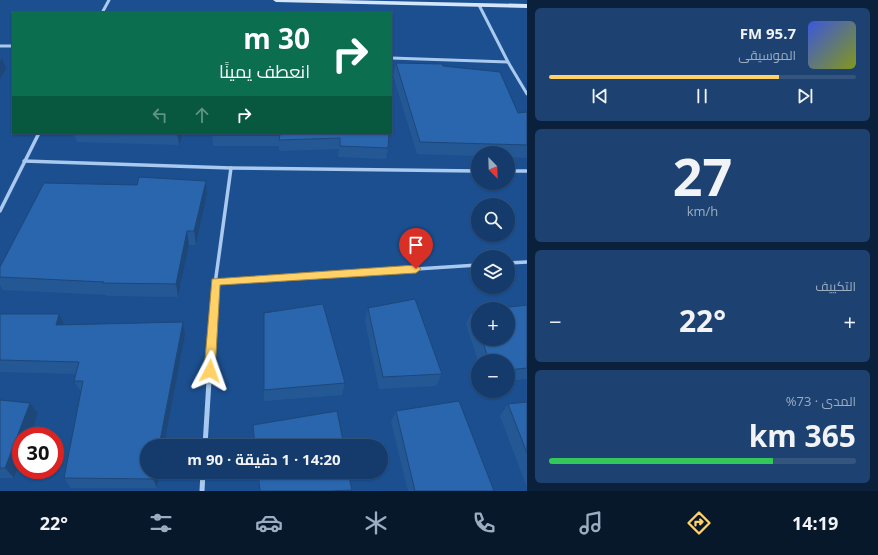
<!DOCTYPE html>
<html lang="ar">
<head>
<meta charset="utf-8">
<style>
  :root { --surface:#143b6b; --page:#1d4271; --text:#f1f3f6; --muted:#9dadc1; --line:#33557e; --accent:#ffd166 }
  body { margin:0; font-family:"Open Sans",Cairo,sans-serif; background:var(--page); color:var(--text); direction:rtl; height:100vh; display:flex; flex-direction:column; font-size:15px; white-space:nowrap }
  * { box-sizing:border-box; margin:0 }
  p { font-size:13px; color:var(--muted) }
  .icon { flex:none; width:22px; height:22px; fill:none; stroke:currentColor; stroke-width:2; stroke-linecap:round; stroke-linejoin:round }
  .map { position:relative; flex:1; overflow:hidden; direction:ltr }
  .drawer { display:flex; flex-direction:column; gap:8px; padding:8px; background:#0b203b; width:351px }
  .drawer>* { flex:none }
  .guide { position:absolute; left:12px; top:12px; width:380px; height:122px; border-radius:0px; box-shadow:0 1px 3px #0004,0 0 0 1px var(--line); direction:rtl; background:#0b6e4f; color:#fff; overflow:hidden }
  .needle { width:26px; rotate:157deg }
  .controls { position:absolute; left:471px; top:146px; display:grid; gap:8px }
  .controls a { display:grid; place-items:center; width:44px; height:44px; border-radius:50%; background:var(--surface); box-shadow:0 1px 3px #0004,0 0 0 1px var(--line); font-size:20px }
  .speed { position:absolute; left:12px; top:427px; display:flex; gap:8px; font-size:20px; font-weight:700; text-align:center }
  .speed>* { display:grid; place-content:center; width:52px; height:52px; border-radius:50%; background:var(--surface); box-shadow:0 1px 3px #0004,0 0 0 1px var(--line); line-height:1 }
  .speed .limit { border:6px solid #d22; background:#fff; color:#111 }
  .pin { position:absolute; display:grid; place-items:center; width:34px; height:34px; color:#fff; margin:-41px -17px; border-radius:50% 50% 50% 0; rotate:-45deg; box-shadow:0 0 4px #0007 }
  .pin .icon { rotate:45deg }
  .me { position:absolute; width:44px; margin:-22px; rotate:4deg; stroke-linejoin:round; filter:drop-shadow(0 0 3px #0008) }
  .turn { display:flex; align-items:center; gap:14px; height:84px; padding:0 16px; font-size:18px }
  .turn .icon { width:52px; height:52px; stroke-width:2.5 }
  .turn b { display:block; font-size:28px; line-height:34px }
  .lanes { display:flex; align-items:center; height:38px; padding:0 16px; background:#0003; justify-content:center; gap:20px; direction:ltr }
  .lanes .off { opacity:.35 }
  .big { font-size:30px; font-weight:700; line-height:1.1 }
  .drawer .tile { flex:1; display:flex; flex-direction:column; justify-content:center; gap:6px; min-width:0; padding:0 14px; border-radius:6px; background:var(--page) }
  .drawer .dial { align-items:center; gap:0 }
  .dial b { font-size:52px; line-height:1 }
  .song { display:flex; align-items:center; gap:12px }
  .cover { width:48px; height:48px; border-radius:6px; background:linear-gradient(135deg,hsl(230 70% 55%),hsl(70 70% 35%)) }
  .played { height:4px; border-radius:2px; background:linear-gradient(90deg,var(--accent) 75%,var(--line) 75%) }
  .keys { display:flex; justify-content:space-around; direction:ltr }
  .heat { display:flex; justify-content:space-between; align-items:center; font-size:22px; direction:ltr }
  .charge { height:6px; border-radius:3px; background:linear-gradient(90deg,#34c759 73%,var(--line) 0) }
  .trip { position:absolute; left:140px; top:439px; width:248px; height:40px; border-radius:20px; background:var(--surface); box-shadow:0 1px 3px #0004,0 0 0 1px var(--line); font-weight:700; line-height:40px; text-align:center; direction:rtl }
  .tab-bar { display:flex; height:64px; justify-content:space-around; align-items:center; background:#08182b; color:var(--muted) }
  .tab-bar .icon { width:28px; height:28px }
  .tab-bar .current { color:var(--accent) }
  .tab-bar b { font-size:18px; color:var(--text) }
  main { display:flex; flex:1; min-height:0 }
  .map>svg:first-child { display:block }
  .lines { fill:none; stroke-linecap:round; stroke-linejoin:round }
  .minor-far2 { stroke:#a9c9ee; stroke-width:3 }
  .minor-far1 { stroke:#a9c9ee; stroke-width:3.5 }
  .minor { stroke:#a9c9ee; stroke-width:5 }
  .secondary { fill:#d6e6fa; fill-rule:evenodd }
  .wall { fill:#245895 }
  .shaded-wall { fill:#1d4779 }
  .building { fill:#2a66ad; stroke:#1d4779 }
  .route { fill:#ffd166; stroke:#a68842 }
</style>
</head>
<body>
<main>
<section class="drawer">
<div class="tile">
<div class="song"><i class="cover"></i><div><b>95.7 FM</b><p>الموسيقى</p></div></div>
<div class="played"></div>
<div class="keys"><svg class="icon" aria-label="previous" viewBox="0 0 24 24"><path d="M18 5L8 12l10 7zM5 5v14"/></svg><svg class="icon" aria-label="pause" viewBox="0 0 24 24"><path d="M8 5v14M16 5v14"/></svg><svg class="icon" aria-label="next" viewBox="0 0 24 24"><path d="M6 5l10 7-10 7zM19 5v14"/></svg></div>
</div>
<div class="tile dial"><b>27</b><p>km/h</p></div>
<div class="tile"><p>التكييف</p>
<div class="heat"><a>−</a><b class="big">22°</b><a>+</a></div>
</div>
<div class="tile"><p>المدى · 73%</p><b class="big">365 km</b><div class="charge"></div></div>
</section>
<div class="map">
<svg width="527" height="491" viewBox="0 0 527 491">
  <rect width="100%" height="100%" fill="#1b4f8f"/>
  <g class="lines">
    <g class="minor-far2">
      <polyline points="479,5 508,62 527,94"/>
      <polyline points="102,13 109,0"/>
      <polyline points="0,46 13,46"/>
      <polyline points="391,58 508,62"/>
    </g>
    <g class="minor-far1">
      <polyline points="24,161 231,168 478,171"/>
      <polyline points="508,171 527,171"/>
      <polyline points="0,211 39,133"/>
      <polyline points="508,263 527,262"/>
      <polyline points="215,282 478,265"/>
      <polyline points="215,284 231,168"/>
    </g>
    <g class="minor">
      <polyline points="205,446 215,283"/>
      <polyline points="202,491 203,472"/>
    </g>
    <polygon class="secondary" points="273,0 339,0 527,4 527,8 276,2"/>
  </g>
  <g class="wall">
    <polygon points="396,63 443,66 518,113 527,112 527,158 508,157 508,153 478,153 478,156 417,154 393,75"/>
    <polygon points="74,133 183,133 179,145 77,142"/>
    <polygon points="389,133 388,148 386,159 338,157 339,149 279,151 279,146 213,146 212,135"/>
    <polygon points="206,181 207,194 196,245 189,245 178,297 107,296 107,295 3,290 0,285 0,267 137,185"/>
    <polygon points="527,305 527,379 508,381 508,361 478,361 466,324 472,312 478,311 478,339 508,339"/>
    <polygon points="368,308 442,374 436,386 379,389 365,321"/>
    <polygon points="264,313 345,383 342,395 264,401"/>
    <polygon points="0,314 65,325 183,322 185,335 164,446 147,446 160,472 157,488 71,488 64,478 81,392 74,381 76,374 0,372"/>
    <polygon points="0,400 38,414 30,436 21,436 21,459 14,478 0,478"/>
    <polygon points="527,402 527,488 500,416 508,404"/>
    <polygon points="396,411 494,491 408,491 391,422"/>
    <polygon points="253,425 344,446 254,446"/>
    <polygon points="257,472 348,472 352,490 351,491 260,491"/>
  </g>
  <g class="shaded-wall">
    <polygon points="2,58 6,69 0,79 0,61"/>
    <polygon points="177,133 183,133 179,145"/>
    <polygon points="206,181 207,194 196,245 194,231"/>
    <polygon points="187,231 189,245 178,297 176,284"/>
    <polygon points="59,314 65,326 56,325"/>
    <polygon points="183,322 185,335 164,446 159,446"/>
    <polygon points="30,403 38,414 30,436 21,436 21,459 14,478 5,468"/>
    <polygon points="154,472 160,472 157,488 153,479"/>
  </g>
  <g class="building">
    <polygon points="396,63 442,64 443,66 500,72 518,113 527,112 527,145 420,142"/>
    <polygon points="213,133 389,133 388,148 340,146 340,138 279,140 280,135 212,135"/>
    <polygon points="139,177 206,181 194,231 187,231 176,284 103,283 104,282 0,277 0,267 44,183 137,185"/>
    <polygon points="415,299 442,374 383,377 368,308"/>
    <polygon points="323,304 345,383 264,390 264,313"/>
    <polygon points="527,305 527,368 508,370 508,361 489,361 482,339 508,339 508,309 492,309"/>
    <polygon points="478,311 478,329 472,312"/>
    <polygon points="0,314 59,314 56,325 183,322 159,446 147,446 147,472 154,472 153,479 64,478 83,381 74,381 79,362 0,360"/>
    <polygon points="0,400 30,403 5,468 0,468"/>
    <polygon points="459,401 494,491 415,491 396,411"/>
    <polygon points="527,402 527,453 508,404"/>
    <polygon points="337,411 344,446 255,446 253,425"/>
    <polygon points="258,472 348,472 352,490 329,491 260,491"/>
  </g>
  <polygon class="route" points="416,265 421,269 416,273 220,285 215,371 213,375 210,376 206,375 204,371 212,279"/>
</svg>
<div class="controls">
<a><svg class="needle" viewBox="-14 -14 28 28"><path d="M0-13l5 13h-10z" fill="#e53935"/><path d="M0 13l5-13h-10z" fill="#9dadc1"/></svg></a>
<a><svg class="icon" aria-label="search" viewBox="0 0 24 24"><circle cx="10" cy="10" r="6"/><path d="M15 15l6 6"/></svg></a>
<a><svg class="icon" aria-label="layers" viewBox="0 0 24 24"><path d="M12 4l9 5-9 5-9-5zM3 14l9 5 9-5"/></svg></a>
<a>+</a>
<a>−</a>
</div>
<div class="speed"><div class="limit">30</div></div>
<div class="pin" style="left:416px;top:269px;background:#d93025"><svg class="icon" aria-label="arrive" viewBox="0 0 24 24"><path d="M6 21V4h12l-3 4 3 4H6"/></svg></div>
<svg class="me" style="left:210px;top:371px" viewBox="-20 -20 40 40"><path d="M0-17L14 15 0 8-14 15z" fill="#ffd166" stroke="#fff" stroke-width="4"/></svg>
<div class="trip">14:20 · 1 دقيقة · 90 m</div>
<div class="guide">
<div class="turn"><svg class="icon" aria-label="right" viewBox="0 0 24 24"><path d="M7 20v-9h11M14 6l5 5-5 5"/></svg><div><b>30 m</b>انعطف يمينًا</div></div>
<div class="lanes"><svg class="icon off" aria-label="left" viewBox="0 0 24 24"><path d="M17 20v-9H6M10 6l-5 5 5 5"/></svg><svg class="icon off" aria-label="ahead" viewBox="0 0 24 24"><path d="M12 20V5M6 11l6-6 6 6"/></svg><svg class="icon" aria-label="right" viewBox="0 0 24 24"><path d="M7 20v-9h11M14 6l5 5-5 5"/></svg></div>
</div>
</div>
</main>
<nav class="tab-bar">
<b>14:19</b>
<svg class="icon current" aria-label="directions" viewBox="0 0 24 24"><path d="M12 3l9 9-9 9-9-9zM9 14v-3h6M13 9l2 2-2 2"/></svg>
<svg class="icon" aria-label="music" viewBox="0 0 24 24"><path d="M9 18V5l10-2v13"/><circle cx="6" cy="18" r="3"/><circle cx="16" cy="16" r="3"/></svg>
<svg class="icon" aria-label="phone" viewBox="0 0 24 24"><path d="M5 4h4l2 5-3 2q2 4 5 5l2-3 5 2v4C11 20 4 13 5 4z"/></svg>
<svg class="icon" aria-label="climate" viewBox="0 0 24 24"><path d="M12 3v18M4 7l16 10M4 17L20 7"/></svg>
<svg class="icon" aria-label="car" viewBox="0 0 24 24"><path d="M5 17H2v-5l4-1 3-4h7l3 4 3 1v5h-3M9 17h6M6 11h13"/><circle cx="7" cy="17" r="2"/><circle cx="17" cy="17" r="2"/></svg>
<svg class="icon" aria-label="filters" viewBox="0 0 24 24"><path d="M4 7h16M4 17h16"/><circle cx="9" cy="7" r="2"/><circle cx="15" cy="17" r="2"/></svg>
<b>22°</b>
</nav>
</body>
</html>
